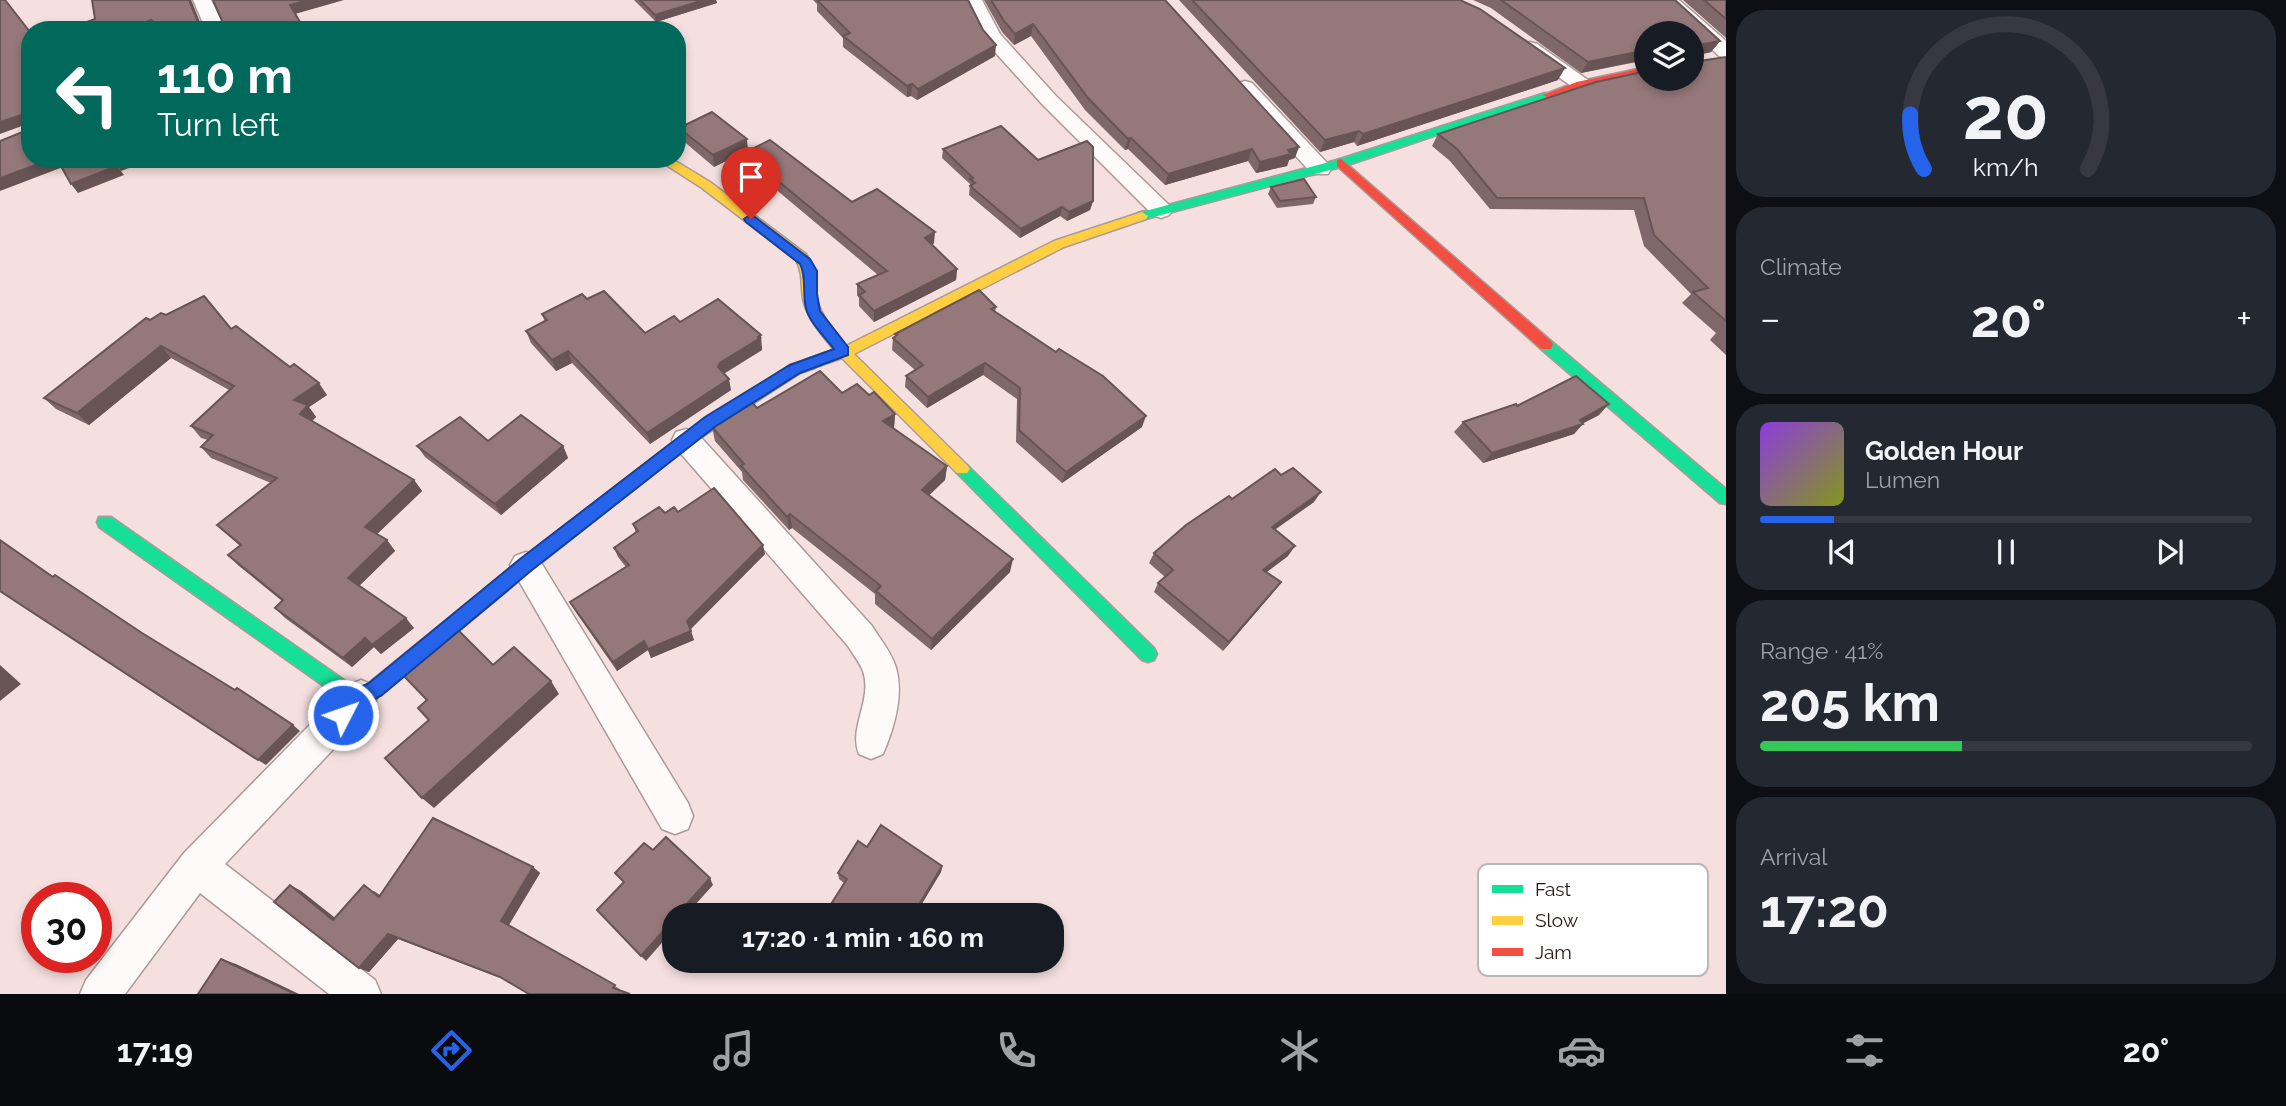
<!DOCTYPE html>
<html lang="en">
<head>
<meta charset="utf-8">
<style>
  :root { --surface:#171b24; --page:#242831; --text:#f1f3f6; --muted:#9ea1a6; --line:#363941; --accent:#2563eb }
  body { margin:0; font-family:Raleway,sans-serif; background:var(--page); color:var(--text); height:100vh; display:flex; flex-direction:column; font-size:26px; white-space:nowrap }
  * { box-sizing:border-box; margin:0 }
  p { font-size:23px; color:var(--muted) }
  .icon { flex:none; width:38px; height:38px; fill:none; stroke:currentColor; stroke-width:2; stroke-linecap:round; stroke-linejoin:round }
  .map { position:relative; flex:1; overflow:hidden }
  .drawer { display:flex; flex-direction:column; gap:10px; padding:10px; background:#0d0f14; width:560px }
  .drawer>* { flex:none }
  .hud { position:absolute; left:21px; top:21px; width:665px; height:147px; border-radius:28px; box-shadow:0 4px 10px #0003; background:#00695c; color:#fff; overflow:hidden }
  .fabs { position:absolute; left:1634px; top:21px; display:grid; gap:14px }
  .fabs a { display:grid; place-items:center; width:70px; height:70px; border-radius:50%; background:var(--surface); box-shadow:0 4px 10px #0003; font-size:35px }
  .speed { position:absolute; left:21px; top:882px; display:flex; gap:14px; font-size:35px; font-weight:700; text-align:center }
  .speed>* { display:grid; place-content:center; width:91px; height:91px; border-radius:50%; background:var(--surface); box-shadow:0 4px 10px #0003; line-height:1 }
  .speed .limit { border:10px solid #d22; background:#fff; color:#111 }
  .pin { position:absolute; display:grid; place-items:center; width:60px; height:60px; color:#fff; margin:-72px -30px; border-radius:50% 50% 50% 0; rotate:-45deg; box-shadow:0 0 7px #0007 }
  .pin .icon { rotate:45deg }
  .me { position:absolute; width:77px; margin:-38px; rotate:49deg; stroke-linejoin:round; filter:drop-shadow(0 0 5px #0008) }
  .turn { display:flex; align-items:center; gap:24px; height:147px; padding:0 21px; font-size:32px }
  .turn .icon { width:91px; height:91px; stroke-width:2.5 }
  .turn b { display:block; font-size:49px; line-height:60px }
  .big { font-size:52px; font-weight:700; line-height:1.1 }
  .drawer .card { flex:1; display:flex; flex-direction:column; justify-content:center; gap:10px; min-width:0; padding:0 24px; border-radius:28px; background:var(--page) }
  .drawer .dial { align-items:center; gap:0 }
  .dial svg { height:182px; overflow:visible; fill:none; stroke:var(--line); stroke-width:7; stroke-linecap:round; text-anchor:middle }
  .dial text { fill:var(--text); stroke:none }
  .song { display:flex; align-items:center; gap:21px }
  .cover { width:84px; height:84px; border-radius:10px; background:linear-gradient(135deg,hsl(270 70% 55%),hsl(70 70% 35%)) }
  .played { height:7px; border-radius:4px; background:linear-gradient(90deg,var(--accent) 15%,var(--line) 15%) }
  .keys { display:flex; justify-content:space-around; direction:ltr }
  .heat { display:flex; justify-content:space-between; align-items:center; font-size:38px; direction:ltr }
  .charge { height:10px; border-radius:5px; background:linear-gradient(90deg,#34c759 41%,var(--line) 0) }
  .trip { position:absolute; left:662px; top:903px; width:402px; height:70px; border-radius:28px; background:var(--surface); box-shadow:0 4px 10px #0003; font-weight:700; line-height:70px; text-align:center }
  .menu { display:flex; height:112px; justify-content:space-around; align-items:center; background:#090b0e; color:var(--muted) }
  .menu .icon { width:49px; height:49px }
  .menu .on { color:var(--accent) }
  .menu b { font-size:32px; color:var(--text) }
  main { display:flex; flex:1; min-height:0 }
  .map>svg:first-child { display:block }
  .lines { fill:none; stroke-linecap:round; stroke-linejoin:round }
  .street-casing { stroke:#ab9a99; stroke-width:3 }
  .fast-casing { stroke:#ab9a99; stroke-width:3 }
  .slow-casing { stroke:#ab9a99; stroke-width:3 }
  .jam-casing { stroke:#ab9a99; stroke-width:3 }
  .street { fill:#fefafa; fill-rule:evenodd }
  .fast { fill:#16e098; fill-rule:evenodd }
  .slow { fill:#ffcf43; fill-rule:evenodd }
  .jam { fill:#f24e42; fill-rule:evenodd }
  .wall { fill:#806769 }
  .shaded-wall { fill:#685455 }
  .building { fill:#95787a; stroke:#685455; stroke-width:2 }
  .route { fill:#2563eb; stroke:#184099; stroke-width:2 }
  .key { fill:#fff; stroke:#bdb8b8; stroke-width:2 }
  .key-label { font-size:19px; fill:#241312 }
</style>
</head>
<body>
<main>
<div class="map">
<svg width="1726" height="994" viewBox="0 0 1726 994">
  <rect width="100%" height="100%" fill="#f5e0df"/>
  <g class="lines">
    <g class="street-casing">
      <g id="street">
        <polygon points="193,0 211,0 226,30 206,30"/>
        <polygon points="964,0 982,0 1000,34 1056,96 1169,205 1173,210 1169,215 1161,218 1153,215 1042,104 984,40"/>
        <polygon points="1659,0 1679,0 1726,41 1726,58 1719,56"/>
        <polygon points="1530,42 1537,44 1588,80 1591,84 1588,88 1574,88 1523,52 1520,48 1523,44"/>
        <polygon points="1245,81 1252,83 1328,164 1331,169 1328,174 1312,174 1238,91 1235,87 1238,83"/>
        <path d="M686 429 696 432 872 626C880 639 892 653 896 668 904 696 894 728 883 754L871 759 859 754C848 728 873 700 863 671 860 663 853 654 848 646L676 448 672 440 676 432Z"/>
        <polygon points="526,552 537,556 688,803 693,816 688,829 675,834 662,829 515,574 510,565 515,556"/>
        <polygon points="361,680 373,685 378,696 373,707 225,864 375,980 381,994 329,994 200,893 125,994 80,994 86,980 184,853 349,685"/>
      </g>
    </g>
    <g class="fast-casing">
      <g id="fast">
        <polygon points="1545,93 1555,95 1345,166 1142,220 1136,216 1138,213 1337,160"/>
        <polygon points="1546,340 1551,341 1726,489 1726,504 1720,503 1541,349 1539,345 1541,341"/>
        <polygon points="810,359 817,364 815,368 800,373 691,444 532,570 381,695 361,704 345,701 99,527 97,522 99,517 111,517 354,687 369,683 520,560 681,436 790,365"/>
        <polygon points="962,463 967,465 1154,648 1157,654 1154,660 1148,662 1142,660 957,473 954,469 957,465"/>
      </g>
    </g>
    <g class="slow-casing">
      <path id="slow" d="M657 159H672L710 182 806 254C818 275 812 283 818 303 823 319 836 333 846 346L1054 241 1142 212 1148 216 1146 219 1064 247 854 354 967 465 970 469 967 473H957L842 358 810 369 805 368 803 364 805 360 834 350C823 336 809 320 804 303 800 288 804 274 796 260L702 188Z"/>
    </g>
    <g class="jam-casing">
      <g id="jam">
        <polygon points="1647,67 1647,73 1584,87 1549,98 1543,95 1577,82"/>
        <polygon points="1341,159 1551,341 1553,345 1551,349 1541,349 1337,166 1337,160"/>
      </g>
    </g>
    <use href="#street" class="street"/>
    <use href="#fast" class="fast"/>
    <use href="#slow" class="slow"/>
    <use href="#jam" class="jam"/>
  </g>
  <g class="wall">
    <polygon points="191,0 200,22 223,23 296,14 304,30 66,30"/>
    <polygon points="634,0 716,0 717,3 656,22"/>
    <polygon points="813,0 968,0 995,56 917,100 911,96 907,97 843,47 843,38 817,11 817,4"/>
    <polygon points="984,0 1165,0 1295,158 1289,160 1287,166 1256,173 1248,161 1165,185 1128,149 1125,150 1085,110 1031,36 1014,45 1002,32"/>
    <polygon points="1179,0 1460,0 1558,80 1357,146 1354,142 1320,152"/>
    <polygon points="1473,0 1675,0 1720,41 1711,52 1699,55 1699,61 1726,57 1726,355 1710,340 1716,333 1682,303 1691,294 1644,246 1634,210 1490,209 1450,161 1432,146 1438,134 1692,79 1647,33 1647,60 1581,73 1491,8"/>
    <polygon points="1683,0 1726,0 1726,38"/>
    <polygon points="679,128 748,150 714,167 681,139"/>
    <polygon points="943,149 1038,160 1093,201 1090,210 1067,221 1060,216 1020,238 969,195 970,184 942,158"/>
    <polygon points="738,156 852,202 934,243 932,245 957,269 956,280 874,322 859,306 859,298 857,295 857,284 878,275 773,187 767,190 739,168"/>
    <polygon points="1271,187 1316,197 1313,204 1277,208 1268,194"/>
    <polygon points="587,299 645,333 680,322 762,346 762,350 724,374 731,390 650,444 572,363 556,371 531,343 526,331 545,322 542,314"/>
    <polygon points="996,307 995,312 1142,427 1062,483 1016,442 1017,399 983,375 927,408 905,387 906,376 915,370 892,350 893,338 895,336 895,334"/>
    <polygon points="166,315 231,329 327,395 309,407 316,417 312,421 414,480 422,491 377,534 387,540 395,551 359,586 414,628 381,654 374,647 352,667 285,618 275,608 282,601 239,566 228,555 240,546 217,525 271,483 211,458 201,447 208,440 201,438 191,426 229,390 171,358 89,425 56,409 44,398 150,320"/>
    <polygon points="842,393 869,395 895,414 894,428 947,466 945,480 929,495 1010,572 931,650 875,604 875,594 792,528 789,530 743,480 742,472 715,441 712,427 757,408"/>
    <polygon points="1517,406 1599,415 1583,423 1574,434 1483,463 1454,432 1463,422"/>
    <polygon points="488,441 563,446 568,458 501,515 425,457 417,446"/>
    <polygon points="1232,499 1314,502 1275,529 1288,556 1267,572 1274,591 1223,651 1154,592 1158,583 1165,577 1149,563 1154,553"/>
    <polygon points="678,512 765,554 690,629 694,640 651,658 648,650 617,671 575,611 570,602 626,567 618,557 614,548 636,533 633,524 665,513"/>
    <polygon points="867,847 942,866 941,872 915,915 824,915 844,883 839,879 838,873"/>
    <polygon points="533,867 540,873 509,925 620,989 506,980 398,939 369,972 359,968 290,885 301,891 335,918 374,891 380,895"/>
  </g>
  <g class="shaded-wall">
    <polygon points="189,0 191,0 203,30 198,22"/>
    <polygon points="309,0 344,0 295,14 290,5"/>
    <polygon points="704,0 716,0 717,3 656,22 655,15"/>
    <polygon points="151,20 157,29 128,30"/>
    <polygon points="300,22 304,30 274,30"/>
    <polygon points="1033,24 1031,36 1014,45 1015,34"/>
    <polygon points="1720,41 1711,52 1692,56 1698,45"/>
    <polygon points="996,45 995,56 917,100 918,89"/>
    <polygon points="1647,50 1647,59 1581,73 1588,62"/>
    <polygon points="1565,68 1558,80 1357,146 1363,134"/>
    <polygon points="912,84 911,96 907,97 907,86"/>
    <polygon points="24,114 30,123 0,134 0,122"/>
    <polygon points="1359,131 1354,142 1320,152 1325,140"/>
    <polygon points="1131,138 1128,149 1125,150 1128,139"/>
    <polygon points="747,139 748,150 714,167 713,155"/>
    <polygon points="1299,147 1295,158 1289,160 1287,166 1256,173 1260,162 1288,150"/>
    <polygon points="1252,149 1248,161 1165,185 1168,174"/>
    <polygon points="52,159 57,159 63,167 0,191 0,178"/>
    <polygon points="121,159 133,159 137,165 121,171 114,162"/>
    <polygon points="117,166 124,175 78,193 71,184"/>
    <polygon points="772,176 773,187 767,190 766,179"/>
    <polygon points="1093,201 1090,210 1067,221 1069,212"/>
    <polygon points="1062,207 1060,216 1020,238 1021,229"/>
    <polygon points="935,232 934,243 924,249 925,238"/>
    <polygon points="957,269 956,280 874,322 874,311"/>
    <polygon points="761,335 762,350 722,374 718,367 720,363"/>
    <polygon points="161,346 171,358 89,425 77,413"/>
    <polygon points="568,351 572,363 556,371 552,360"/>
    <polygon points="985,363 983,375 927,408 928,397"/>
    <polygon points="729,379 731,390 650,444 647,433"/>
    <polygon points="319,383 327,395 309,407 316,417 308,425 300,414 294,400"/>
    <polygon points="1609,404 1599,415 1582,424 1583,424 1574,434 1483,463 1492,453 1580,420"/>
    <polygon points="895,414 894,428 883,421"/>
    <polygon points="1146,416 1142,427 1062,483 1066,472"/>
    <polygon points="563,446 568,458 501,515 495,504"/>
    <polygon points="947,466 945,480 920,504 922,490"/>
    <polygon points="414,480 422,491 374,537 365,527"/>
    <polygon points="1321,492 1314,502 1266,536 1272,527"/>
    <polygon points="790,514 792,528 789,530 787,517"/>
    <polygon points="387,540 395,551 357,588 348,578"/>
    <polygon points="763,545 765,554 690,630 687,621"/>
    <polygon points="1295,546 1288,556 1257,579 1263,570"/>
    <polygon points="1013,559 1010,572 931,650 932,639"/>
    <polygon points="1281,582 1274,591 1223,651 1229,642"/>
    <polygon points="406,618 414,628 381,654 372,645"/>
    <polygon points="691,631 694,640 651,658 648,650 617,671 613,662 644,641"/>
    <polygon points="365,638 374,647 352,667 343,658"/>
    <polygon points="0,665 21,684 0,701"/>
    <polygon points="551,681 559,694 434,808 422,798"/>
    <polygon points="293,725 300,731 266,765 258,760"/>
    <polygon points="942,866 941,872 915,915 913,915"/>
    <polygon points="533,867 540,873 508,926 501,921"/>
    <polygon points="710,878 713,885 686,915 677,915"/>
    <polygon points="290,885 301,891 344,925 333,920"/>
    <polygon points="674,919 674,929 646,961 641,956"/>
    <polygon points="388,934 398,939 369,972 359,968"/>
    <polygon points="221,959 236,964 299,994 295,994"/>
  </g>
  <g class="building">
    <polygon points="0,0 5,0 30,32 30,159 52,159 0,178 0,141 25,131 24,114 0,122"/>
    <polygon points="92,0 189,0 198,22 223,23 213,0 309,0 290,5 300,22 274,30 163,30 151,20 128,30 66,30 95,19"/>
    <polygon points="640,0 704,0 655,15"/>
    <polygon points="817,0 968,0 983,30 996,45 918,89 912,84 907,86 843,36 850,33"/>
    <polygon points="991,0 1165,0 1299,147 1288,150 1291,154 1260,162 1252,149 1168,174 1131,138 1128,139 1088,98 1033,24 1015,34 1004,21"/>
    <polygon points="1192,0 1460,0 1480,9 1565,68 1363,134 1359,131 1325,140"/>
    <polygon points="1501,0 1675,0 1720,41 1698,45 1699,61 1726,57 1726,321 1693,292 1708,288 1654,235 1644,198 1497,198 1457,149 1438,134 1596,82 1647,71 1647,79 1692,79 1692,33 1647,33 1647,50 1588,62"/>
    <polygon points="1704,0 1726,0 1726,19"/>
    <polygon points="712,112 747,139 713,155 679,128"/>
    <polygon points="1001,126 1038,160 1087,141 1093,147 1093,201 1069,212 1062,207 1021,229 970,186 975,183 970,179 973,178 943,149"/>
    <polygon points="770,140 852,202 877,189 935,232 925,238 957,269 874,311 859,295 865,292 857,284 887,271 772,176 766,179 738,156"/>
    <polygon points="57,159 121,159 114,162 117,166 71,184"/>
    <polygon points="1304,179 1316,197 1280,201 1271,187"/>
    <polygon points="979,290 996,307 991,309 1056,352 1059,349 1103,376 1146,416 1066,472 1019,430 1020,388 985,363 928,397 906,376 923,365 893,338 897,335 895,334"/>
    <polygon points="604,291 645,333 674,316 680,322 718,299 761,335 758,337 760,338 720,363 718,367 729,379 647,433 568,351 552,360 526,331 547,320 542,314 582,294 587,299"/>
    <polygon points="204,296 231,329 236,326 290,367 294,364 319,383 294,400 308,405 300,414 414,480 365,527 387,540 348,578 406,618 372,645 365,638 343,658 275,608 283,600 228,555 241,545 217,525 277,478 201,447 213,435 191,426 234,386 161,346 77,413 44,398 146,318 150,320 161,313 166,315"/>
    <polygon points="820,371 842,393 857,384 869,395 874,392 895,414 883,421 947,466 922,490 1013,559 932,639 876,591 881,586 790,514 787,517 741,466 744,464 712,427 750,400 757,408"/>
    <polygon points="1576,376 1609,404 1580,420 1583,424 1492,453 1463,422 1516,404 1517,406"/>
    <polygon points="521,415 563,446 495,504 417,446 460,417 488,441"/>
    <polygon points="1293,468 1321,492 1272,527 1295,546 1263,570 1281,582 1229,642 1158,583 1173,570 1154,553 1186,525 1229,496 1232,499 1275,469 1281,475"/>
    <polygon points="714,488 763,545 687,621 691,631 648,649 644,641 613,662 570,602 629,565 614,548 638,531 633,524 659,507 665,513 674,507 678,512"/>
    <polygon points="0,540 53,577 55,575 142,633 235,690 237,688 293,725 258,760 0,591"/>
    <polygon points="457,629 493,665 514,647 551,681 422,798 385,758 429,720 418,708 427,700 402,674"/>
    <polygon points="433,818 533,867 501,921 615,985 613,988 630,994 529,994 500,977 388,934 359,968 274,902 290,885 333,920 364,885 379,897"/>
    <polygon points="881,825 942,866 913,915 824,915 847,879 838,873 858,841 867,847"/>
    <polygon points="666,837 710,878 677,915 674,915 674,919 641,956 597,910 624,882 615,873 644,843 653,850"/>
    <polygon points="221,959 295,994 198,994"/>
  </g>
  <path class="route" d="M751 214 810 259 817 271V294L820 311 848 347V355L800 373 716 426 532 570 382 695C367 702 358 718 343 723L337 721 334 715C340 700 355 690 369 683L520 559 705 417 790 365 834 349C825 337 809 322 806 308 802 294 807 277 800 264L746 222 744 219Z"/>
  <rect x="1478" y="864" width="230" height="112" rx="10" class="key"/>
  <rect x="1492" y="885" width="31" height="8" fill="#16e098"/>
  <rect x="1492" y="916" width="31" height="9" fill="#ffcf43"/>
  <rect x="1492" y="948" width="31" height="8" fill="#f24e42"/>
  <g class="key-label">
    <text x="1535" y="896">Fast</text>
    <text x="1535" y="927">Slow</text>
    <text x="1535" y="959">Jam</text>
  </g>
</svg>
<div class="fabs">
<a><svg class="icon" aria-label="layers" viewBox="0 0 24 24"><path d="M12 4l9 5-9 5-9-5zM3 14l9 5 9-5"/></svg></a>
</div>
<div class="speed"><div class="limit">30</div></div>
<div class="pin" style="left:751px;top:219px;background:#d93025"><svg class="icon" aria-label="arrive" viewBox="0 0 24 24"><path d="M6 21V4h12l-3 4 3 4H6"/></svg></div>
<svg class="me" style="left:343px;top:715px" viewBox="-20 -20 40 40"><circle r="17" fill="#2563eb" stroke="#fff" stroke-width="3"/><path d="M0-11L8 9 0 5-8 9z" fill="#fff"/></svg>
<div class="trip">17:20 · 1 min · 160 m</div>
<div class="hud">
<div class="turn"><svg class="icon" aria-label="left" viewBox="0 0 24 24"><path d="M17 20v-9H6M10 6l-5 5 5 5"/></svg><div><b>110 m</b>Turn left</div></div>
</div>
</div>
<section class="drawer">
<div class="card dial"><svg viewBox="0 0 100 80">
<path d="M14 69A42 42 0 1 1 86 69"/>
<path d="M14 69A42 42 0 0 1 8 45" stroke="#2563eb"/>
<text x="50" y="56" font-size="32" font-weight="700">20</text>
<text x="50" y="72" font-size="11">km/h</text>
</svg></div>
<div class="card"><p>Climate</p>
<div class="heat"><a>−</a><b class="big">20°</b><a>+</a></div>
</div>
<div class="card">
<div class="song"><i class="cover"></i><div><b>Golden Hour</b><p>Lumen</p></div></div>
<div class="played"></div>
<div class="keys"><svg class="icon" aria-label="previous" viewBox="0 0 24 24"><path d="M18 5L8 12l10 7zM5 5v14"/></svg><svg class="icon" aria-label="pause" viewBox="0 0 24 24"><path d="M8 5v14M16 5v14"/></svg><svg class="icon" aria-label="next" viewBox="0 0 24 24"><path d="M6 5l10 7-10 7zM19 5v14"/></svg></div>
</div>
<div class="card"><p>Range · 41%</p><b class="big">205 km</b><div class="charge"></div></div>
<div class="card"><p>Arrival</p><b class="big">17:20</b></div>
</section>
</main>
<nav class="menu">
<b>17:19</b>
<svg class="icon on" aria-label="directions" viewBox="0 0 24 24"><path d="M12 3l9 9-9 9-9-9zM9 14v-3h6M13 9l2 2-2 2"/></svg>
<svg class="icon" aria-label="music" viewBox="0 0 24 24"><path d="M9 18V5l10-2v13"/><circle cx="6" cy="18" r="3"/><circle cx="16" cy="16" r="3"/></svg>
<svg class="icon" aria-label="phone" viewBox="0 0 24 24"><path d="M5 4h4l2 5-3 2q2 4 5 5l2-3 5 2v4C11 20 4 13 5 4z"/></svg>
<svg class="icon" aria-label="climate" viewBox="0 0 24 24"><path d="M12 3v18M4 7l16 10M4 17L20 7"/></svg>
<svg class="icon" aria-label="car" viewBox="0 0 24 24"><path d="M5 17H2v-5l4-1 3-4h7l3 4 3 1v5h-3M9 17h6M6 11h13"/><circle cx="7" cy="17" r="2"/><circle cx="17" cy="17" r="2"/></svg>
<svg class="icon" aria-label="filters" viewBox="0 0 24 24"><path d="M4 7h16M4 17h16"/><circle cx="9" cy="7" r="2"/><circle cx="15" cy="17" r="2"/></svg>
<b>20°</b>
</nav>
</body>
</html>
